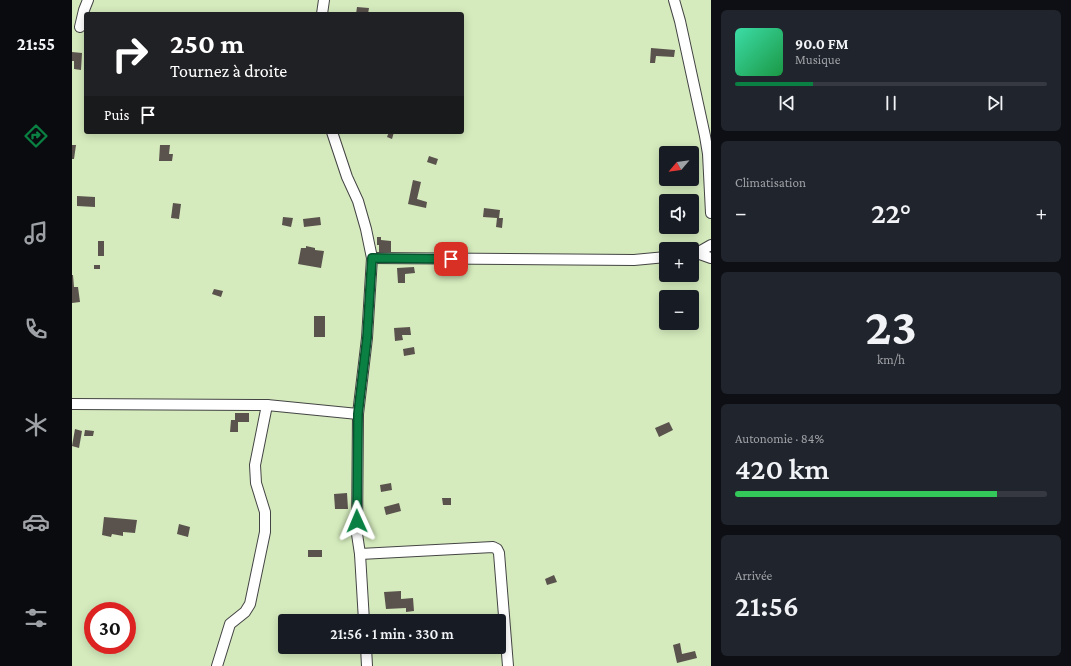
<!DOCTYPE html>
<html lang="fr">
<head>
<meta charset="utf-8">
<style>
  :root { --surface:#171b24; --page:#20242c; --text:#f1f3f6; --muted:#9ea1a6; --line:#363941; --accent:#0b8043 }
  body { margin:0; font-family:"Crimson Pro",serif; background:var(--page); color:var(--text); height:100vh; display:flex; flex-direction:column; font-size:15px; white-space:nowrap }
  * { box-sizing:border-box; margin:0 }
  p { font-size:13px; color:var(--muted) }
  .icon { flex:none; width:22px; height:22px; fill:none; stroke:currentColor; stroke-width:2; stroke-linecap:round; stroke-linejoin:round }
  .map { position:relative; flex:1; overflow:hidden }
  .sheet { display:flex; flex-direction:column; gap:10px; padding:10px; background:#0d0f14; width:360px }
  .sheet>* { flex:none }
  .top-card { position:absolute; left:12px; top:12px; width:380px; height:122px; border-radius:4px; box-shadow:0 2px 10px #0003; background:#202124; color:#fff; overflow:hidden }
  .needle { width:26px; rotate:241deg }
  .tools { position:absolute; left:587px; top:146px; display:grid; gap:8px }
  .tools a { display:grid; place-items:center; width:40px; height:40px; border-radius:4px; background:var(--surface); box-shadow:0 2px 10px #0003; font-size:20px }
  .speed { position:absolute; left:12px; top:602px; display:flex; gap:8px; font-size:20px; font-weight:700; text-align:center }
  .speed>* { display:grid; place-content:center; width:52px; height:52px; border-radius:50%; background:var(--surface); box-shadow:0 2px 10px #0003; line-height:1 }
  .speed .limit { border:6px solid #d22; background:#fff; color:#111 }
  .pin { position:absolute; display:grid; place-items:center; width:34px; height:34px; color:#fff; margin:-17px; border-radius:8px; box-shadow:0 2px 6px #0006 }
  .me { position:absolute; width:44px; margin:-22px; rotate:359deg; stroke-linejoin:round; filter:drop-shadow(0 0 3px #0008) }
  .turn { display:flex; align-items:center; gap:14px; height:84px; padding:0 20px; font-size:18px }
  .turn .icon { width:52px; height:52px; stroke-width:2.5 }
  .turn b { display:block; font-size:28px; line-height:34px }
  .then { display:flex; align-items:center; height:38px; padding:0 20px; background:#0003; gap:8px; font-size:15px }
  .big { font-size:30px; font-weight:600; line-height:1.1 }
  .sheet .tile { flex:1; display:flex; flex-direction:column; justify-content:center; gap:6px; min-width:0; padding:0 14px; border-radius:6px; background:var(--page) }
  .sheet .dial { align-items:center; gap:0 }
  .dial b { font-size:52px; line-height:1 }
  .song { display:flex; align-items:center; gap:12px }
  .cover { width:48px; height:48px; border-radius:6px; background:linear-gradient(135deg,hsl(160 70% 55%),hsl(140 70% 35%)) }
  .played { height:4px; border-radius:2px; background:linear-gradient(90deg,var(--accent) 25%,var(--line) 25%) }
  .keys { display:flex; justify-content:space-around; direction:ltr }
  .heat { display:flex; justify-content:space-between; align-items:center; font-size:22px; direction:ltr }
  .charge { height:6px; border-radius:3px; background:linear-gradient(90deg,#34c759 84%,var(--line) 0) }
  .trip { position:absolute; left:206px; top:614px; width:228px; height:40px; border-radius:4px; background:var(--surface); box-shadow:0 2px 10px #0003; font-weight:600; line-height:40px; text-align:center }
  main { display:flex; flex:1; min-height:0 }
  .menu { display:flex; flex-direction:column; width:72px; justify-content:space-around; align-items:center; background:#090b0e; color:var(--muted) }
  .menu .icon { width:28px; height:28px }
  .menu .selected { color:var(--accent) }
  .menu b { font-size:18px; color:var(--text) }
  .map>svg:first-child { display:block }
  .green { fill:#d5ebbd; fill-rule:evenodd }
  .building { fill:#5a524d }
  .lines { fill:none; stroke-linecap:round; stroke-linejoin:round }
  .minor-casing { stroke:#444; stroke-width:12 }
  .minor { stroke:#fff; stroke-width:10 }
  .route-casing { stroke:#07532c; stroke-width:10 }
  .route { stroke:#0b8043; stroke-width:7 }
</style>
</head>
<body>
<main>
<nav class="menu">
<b>21:55</b>
<svg class="icon selected" aria-label="directions" viewBox="0 0 24 24"><path d="M12 3l9 9-9 9-9-9zM9 14v-3h6M13 9l2 2-2 2"/></svg>
<svg class="icon" aria-label="music" viewBox="0 0 24 24"><path d="M9 18V5l10-2v13"/><circle cx="6" cy="18" r="3"/><circle cx="16" cy="16" r="3"/></svg>
<svg class="icon" aria-label="phone" viewBox="0 0 24 24"><path d="M5 4h4l2 5-3 2q2 4 5 5l2-3 5 2v4C11 20 4 13 5 4z"/></svg>
<svg class="icon" aria-label="climate" viewBox="0 0 24 24"><path d="M12 3v18M4 7l16 10M4 17L20 7"/></svg>
<svg class="icon" aria-label="car" viewBox="0 0 24 24"><path d="M5 17H2v-5l4-1 3-4h7l3 4 3 1v5h-3M9 17h6M6 11h13"/><circle cx="7" cy="17" r="2"/><circle cx="17" cy="17" r="2"/></svg>
<svg class="icon" aria-label="filters" viewBox="0 0 24 24"><path d="M4 7h16M4 17h16"/><circle cx="9" cy="7" r="2"/><circle cx="15" cy="17" r="2"/></svg>
</nav>
<div class="map">
<svg width="639" height="666" viewBox="0 0 639 666">
  <rect width="100%" height="100%" fill="#fffdf5"/>
  <path class="green" d="M0 0H639V666H0ZM14 14H390V132H14ZM594 153H620V179H594ZM594 201H620V227H594ZM594 249H620V275H594ZM594 297H620V323H594ZM21 611H55V645H21ZM213 621H427V647H213Z"/>
  <g class="building">
    <polygon points="285,7 297,8 296,14 284,14"/>
    <polygon points="579,48 603,50 602,57 584,56 583,63 578,63"/>
    <polygon points="0,52 10,53 9,70 2,69 2,61 0,61"/>
    <polygon points="317,132 322,132 320,139 315,137"/>
    <polygon points="0,145 4,145 2,159 0,159"/>
    <polygon points="88,145 98,145 97,154 101,154 100,161 87,161"/>
    <polygon points="357,156 366,159 364,165 355,162"/>
    <polygon points="341,180 349,182 345,199 355,202 354,208 336,204"/>
    <polygon points="5,196 23,197 23,207 5,206"/>
    <polygon points="101,203 109,204 107,219 99,218"/>
    <polygon points="412,208 428,210 427,218 431,218 430,228 424,227 425,218 411,217"/>
    <polygon points="211,217 221,218 219,227 210,225"/>
    <polygon points="248,217 249,225 232,227 231,219"/>
    <polygon points="305,237 309,237 309,240 319,241 319,252 307,252 307,245 305,245"/>
    <rect x="26" y="241" width="6" height="15"/>
    <polygon points="234,246 243,248 243,250 252,251 249,268 226,264 229,248 234,248"/>
    <rect x="22" y="265" width="6" height="4"/>
    <polygon points="342,267 343,273 333,274 333,283 326,283 325,268"/>
    <polygon points="0,275 1,275 2,287 6,287 8,302 0,303"/>
    <polygon points="142,289 151,291 149,297 140,294"/>
    <rect x="242" y="316" width="11" height="21"/>
    <polygon points="338,327 339,335 330,335 331,340 323,341 322,328"/>
    <polygon points="342,347 343,354 332,356 331,349"/>
    <polygon points="163,413 177,413 177,422 166,422 166,432 158,432 159,420 163,420"/>
    <polygon points="597,422 601,430 587,437 583,428"/>
    <polygon points="3,429 10,431 7,448 0,446"/>
    <polygon points="13,430 22,431 21,436 12,436"/>
    <polygon points="319,483 320,490 309,492 308,485"/>
    <polygon points="275,493 276,509 263,509 262,494"/>
    <polygon points="370,498 379,498 379,505 371,505"/>
    <polygon points="327,503 329,511 314,515 312,507"/>
    <polygon points="32,517 65,520 63,533 51,532 51,536 40,534 39,537 30,535"/>
    <polygon points="107,524 118,527 116,537 105,534"/>
    <rect x="236" y="550" width="14" height="7"/>
    <polygon points="482,575 485,582 475,585 473,579"/>
    <polygon points="329,591 329,599 341,598 342,611 334,612 334,608 314,609 312,592"/>
    <polygon points="608,643 610,654 623,651 625,658 605,663 601,645"/>
  </g>
  <g class="lines">
    <g class="minor-casing">
      <g id="minor">
        <polyline points="602,0 608,21 633,136 636,154 639,213"/>
        <polyline points="250,14 252,0"/>
        <polyline points="8,27 12,10 16,0"/>
        <polyline points="260,132 275,177 286,201 294,229 300,258 295,338 286,414 285,534 288,554 292,621"/>
        <polyline points="625,253 639,245"/>
        <polyline points="620,254 625,253 639,258"/>
        <polyline points="300,258 562,260 594,257"/>
        <polyline points="0,404 195,405 286,414"/>
        <polyline points="288,554 421,547 425,549 427,553 436,666"/>
        <polyline points="294,647 295,666"/>
        <polyline points="145,666 158,624 173,612 178,604 193,532 193,512 184,483 183,465 195,405"/>
      </g>
    </g>
    <use href="#minor" class="minor"/>
  </g>
  <g class="lines">
    <g class="route-casing">
      <polyline id="route" points="285,521 286,414 295,338 300,258 379,259"/>
    </g>
    <use href="#route" class="route"/>
  </g>
</svg>
<div class="tools">
<a><svg class="needle" viewBox="-14 -14 28 28"><path d="M0-13l5 13h-10z" fill="#e53935"/><path d="M0 13l5-13h-10z" fill="#9ea1a6"/></svg></a>
<a><svg class="icon" aria-label="sound" viewBox="0 0 24 24"><path d="M4 9h4l5-4v14l-5-4H4zM17 9q2 3 0 6"/></svg></a>
<a>+</a>
<a>−</a>
</div>
<div class="speed"><div class="limit">30</div></div>
<div class="pin" style="left:379px;top:259px;background:#d93025"><svg class="icon" aria-label="arrive" viewBox="0 0 24 24"><path d="M6 21V4h12l-3 4 3 4H6"/></svg></div>
<svg class="me" style="left:285px;top:521px" viewBox="-20 -20 40 40"><path d="M0-17L14 15 0 8-14 15z" fill="#0b8043" stroke="#fff" stroke-width="4"/></svg>
<div class="trip">21:56 · 1 min · 330 m</div>
<div class="top-card">
<div class="turn"><svg class="icon" aria-label="right" viewBox="0 0 24 24"><path d="M7 20v-9h11M14 6l5 5-5 5"/></svg><div><b>250 m</b>Tournez à droite</div></div>
<div class="then">Puis<svg class="icon" aria-label="arrive" viewBox="0 0 24 24"><path d="M6 21V4h12l-3 4 3 4H6"/></svg></div>
</div>
</div>
<section class="sheet">
<div class="tile">
<div class="song"><i class="cover"></i><div><b>90.0 FM</b><p>Musique</p></div></div>
<div class="played"></div>
<div class="keys"><svg class="icon" aria-label="previous" viewBox="0 0 24 24"><path d="M18 5L8 12l10 7zM5 5v14"/></svg><svg class="icon" aria-label="pause" viewBox="0 0 24 24"><path d="M8 5v14M16 5v14"/></svg><svg class="icon" aria-label="next" viewBox="0 0 24 24"><path d="M6 5l10 7-10 7zM19 5v14"/></svg></div>
</div>
<div class="tile"><p>Climatisation</p>
<div class="heat"><a>−</a><b class="big">22°</b><a>+</a></div>
</div>
<div class="tile dial"><b>23</b><p>km/h</p></div>
<div class="tile"><p>Autonomie · 84%</p><b class="big">420 km</b><div class="charge"></div></div>
<div class="tile"><p>Arrivée</p><b class="big">21:56</b></div>
</section>
</main>
</body>
</html>
